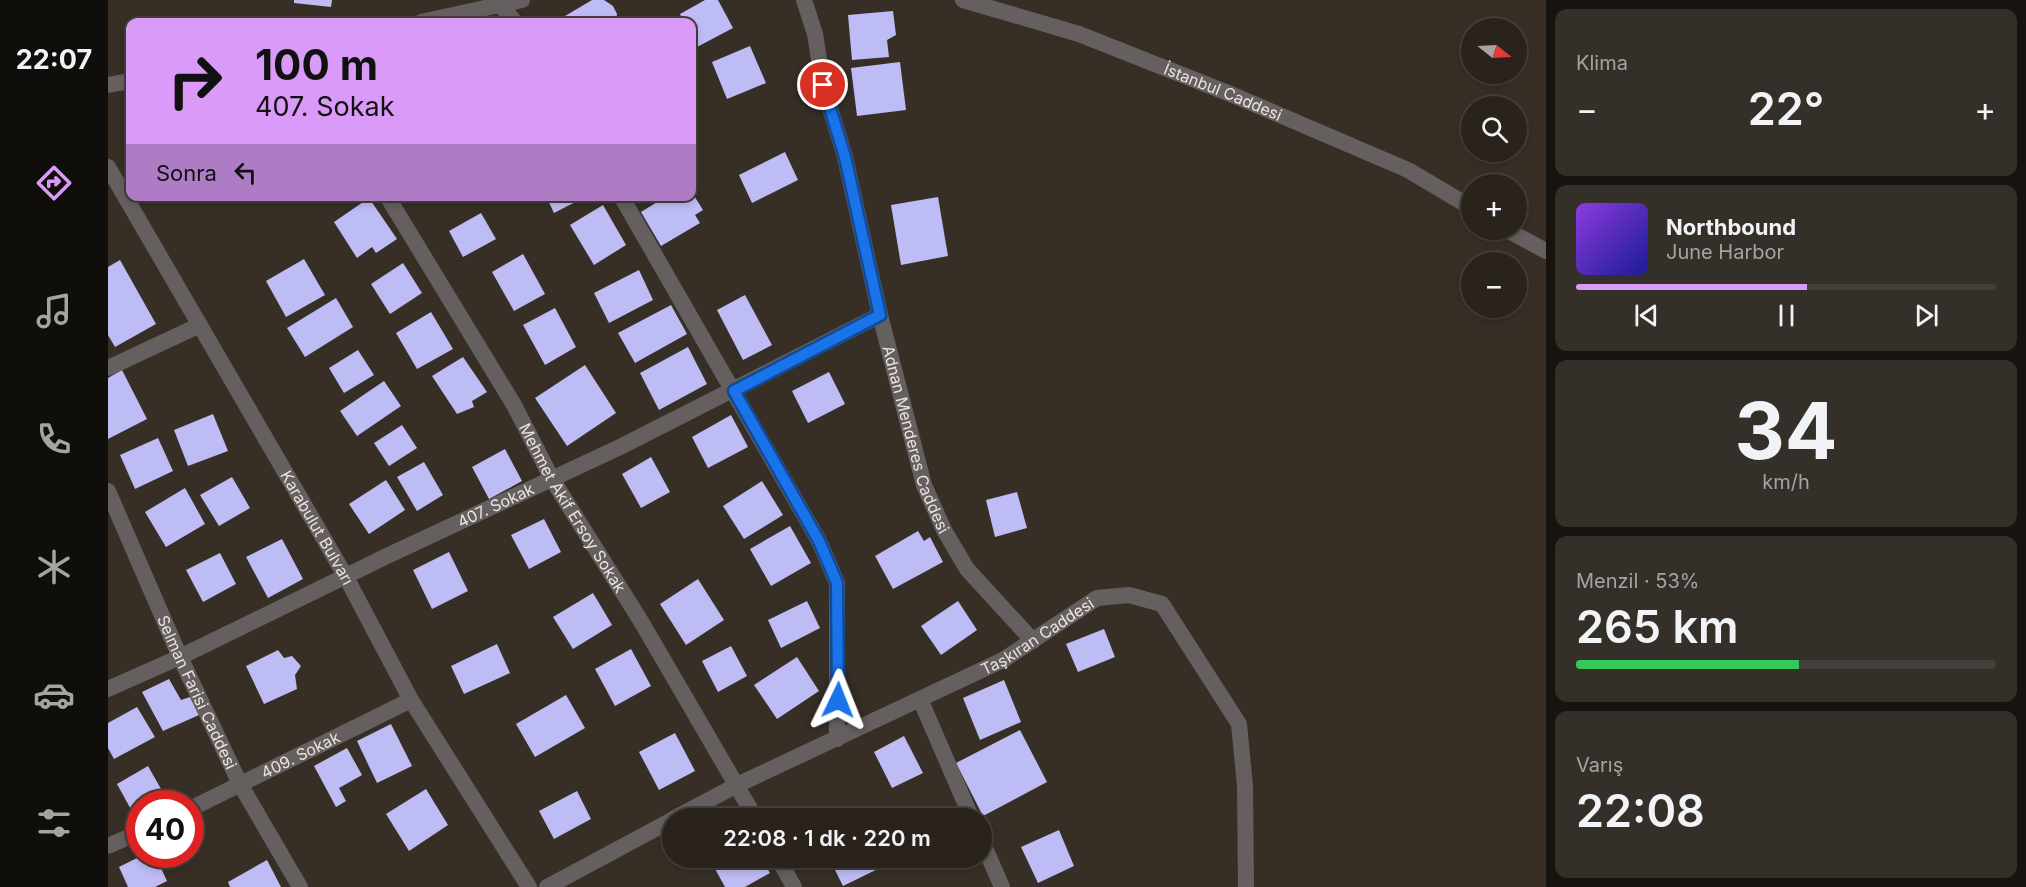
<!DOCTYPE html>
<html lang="tr">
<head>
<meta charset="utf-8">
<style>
  :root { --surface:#29231c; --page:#352f29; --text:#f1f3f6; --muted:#a5a4a3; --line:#45403b; --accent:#da9af7 }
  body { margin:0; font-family:Inter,sans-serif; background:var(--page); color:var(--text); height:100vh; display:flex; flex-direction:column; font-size:22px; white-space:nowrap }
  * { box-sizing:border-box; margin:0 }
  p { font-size:20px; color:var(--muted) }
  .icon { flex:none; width:33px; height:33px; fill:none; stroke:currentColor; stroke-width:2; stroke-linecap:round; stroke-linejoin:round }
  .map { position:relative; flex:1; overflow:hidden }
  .panel { display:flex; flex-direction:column; gap:9px; padding:9px; background:#17130f; width:480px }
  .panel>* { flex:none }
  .guide { position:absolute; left:18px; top:18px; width:570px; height:183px; border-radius:12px; box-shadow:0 3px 9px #0003,0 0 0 2px var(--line); background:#da9af7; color:#111; overflow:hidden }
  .needle { width:39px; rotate:108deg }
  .tools { position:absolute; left:1353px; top:18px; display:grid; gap:12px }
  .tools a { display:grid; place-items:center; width:66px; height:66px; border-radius:50%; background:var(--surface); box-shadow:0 3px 9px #0003,0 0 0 2px var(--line); font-size:30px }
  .speed { position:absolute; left:18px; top:790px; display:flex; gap:12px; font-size:30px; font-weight:700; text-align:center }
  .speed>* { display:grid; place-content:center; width:78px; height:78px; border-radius:50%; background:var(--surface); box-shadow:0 3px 9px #0003,0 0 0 2px var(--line); line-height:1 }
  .speed .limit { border:9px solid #d22; background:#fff; color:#111 }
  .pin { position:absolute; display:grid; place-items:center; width:51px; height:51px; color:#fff; margin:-26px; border:3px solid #fff; border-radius:50%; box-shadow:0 2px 6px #0007 }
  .me { position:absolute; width:66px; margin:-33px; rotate:2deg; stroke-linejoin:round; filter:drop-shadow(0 0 4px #0008) }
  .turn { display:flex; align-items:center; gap:21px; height:126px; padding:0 30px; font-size:27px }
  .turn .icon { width:78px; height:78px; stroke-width:2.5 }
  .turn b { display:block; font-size:42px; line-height:51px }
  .then { display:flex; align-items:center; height:57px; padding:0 30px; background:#0003; gap:12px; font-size:22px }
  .big { font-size:45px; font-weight:600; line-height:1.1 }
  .panel .tile { flex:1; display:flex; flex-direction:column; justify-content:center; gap:9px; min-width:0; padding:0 21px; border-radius:12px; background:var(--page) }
  .panel .dial { align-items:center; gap:0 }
  .dial b { font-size:78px; line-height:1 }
  .song { display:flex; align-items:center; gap:18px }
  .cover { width:72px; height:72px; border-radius:9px; background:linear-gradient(135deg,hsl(270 70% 55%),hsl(240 70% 35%)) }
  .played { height:6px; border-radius:3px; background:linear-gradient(90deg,var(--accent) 55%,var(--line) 55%) }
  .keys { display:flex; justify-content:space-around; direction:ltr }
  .heat { display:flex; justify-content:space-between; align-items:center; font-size:33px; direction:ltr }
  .charge { height:9px; border-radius:4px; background:linear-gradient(90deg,#34c759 53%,var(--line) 0) }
  .trip { position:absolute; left:554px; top:808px; width:330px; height:60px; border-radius:30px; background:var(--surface); box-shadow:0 3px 9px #0003,0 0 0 2px var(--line); font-weight:600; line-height:60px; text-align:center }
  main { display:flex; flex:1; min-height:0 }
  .menu { display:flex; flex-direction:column; width:108px; justify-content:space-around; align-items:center; background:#100e0b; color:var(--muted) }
  .menu .icon { width:42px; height:42px }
  .menu .current { color:var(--accent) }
  .menu b { font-size:27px; color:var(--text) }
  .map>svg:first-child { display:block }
  .building { fill:#bebcf4 }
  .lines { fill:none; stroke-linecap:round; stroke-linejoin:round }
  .minor { stroke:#665f5f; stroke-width:16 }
  .tertiary { stroke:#665f5f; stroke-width:16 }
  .route-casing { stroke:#114b97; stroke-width:15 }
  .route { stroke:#1a73e8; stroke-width:10 }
  .labels { text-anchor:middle; stroke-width:6; stroke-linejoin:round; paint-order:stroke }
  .street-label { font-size:16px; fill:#eae5df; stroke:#2d251c }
</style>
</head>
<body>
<main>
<nav class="menu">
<b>22:07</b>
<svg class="icon current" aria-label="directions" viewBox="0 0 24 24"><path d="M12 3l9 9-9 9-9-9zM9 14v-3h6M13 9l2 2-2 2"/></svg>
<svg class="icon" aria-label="music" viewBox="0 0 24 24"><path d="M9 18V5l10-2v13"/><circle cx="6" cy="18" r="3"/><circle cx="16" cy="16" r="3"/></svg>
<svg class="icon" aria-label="phone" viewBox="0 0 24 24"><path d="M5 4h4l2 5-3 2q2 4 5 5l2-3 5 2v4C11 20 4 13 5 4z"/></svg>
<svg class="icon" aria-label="climate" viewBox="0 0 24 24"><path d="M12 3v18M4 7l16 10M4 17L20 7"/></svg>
<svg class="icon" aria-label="car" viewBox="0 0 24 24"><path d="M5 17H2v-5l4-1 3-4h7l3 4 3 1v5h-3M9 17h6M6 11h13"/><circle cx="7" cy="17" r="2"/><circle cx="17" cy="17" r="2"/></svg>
<svg class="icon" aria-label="filters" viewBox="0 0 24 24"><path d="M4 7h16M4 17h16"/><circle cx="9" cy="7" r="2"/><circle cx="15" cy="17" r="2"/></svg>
</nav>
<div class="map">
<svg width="1438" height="887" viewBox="0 0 1438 887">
  <rect width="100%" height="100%" fill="#372f26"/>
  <g class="building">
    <polygon points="186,0 224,0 223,7 186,3"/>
    <polygon points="484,0 496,0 505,6 509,14 508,22 447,22"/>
    <polygon points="597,0 610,0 625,28 589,47 584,36 584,22 576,22 572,14"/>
    <polygon points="785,11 788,35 779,40 781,57 744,60 740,15"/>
    <polygon points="642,46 658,83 619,99 604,62"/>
    <polygon points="792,62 798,110 749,116 743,68"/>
    <polygon points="677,152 690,180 644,203 631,175"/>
    <polygon points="585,194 595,210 587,215 592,223 553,246 533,212 559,196 578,198"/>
    <polygon points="438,196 479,196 446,213"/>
    <polygon points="830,197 840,256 793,265 783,205"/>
    <polygon points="261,198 289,239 268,253 264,247 249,258 226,222"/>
    <polygon points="495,205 518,245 486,265 462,225"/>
    <polygon points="373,213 388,239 355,257 341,231"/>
    <polygon points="415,254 437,294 406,311 384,272"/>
    <polygon points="196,259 217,295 178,317 158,281"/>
    <polygon points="12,260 48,324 7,347 0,335 0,267"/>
    <polygon points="295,263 314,293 282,314 263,284"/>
    <polygon points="531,270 545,300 501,323 486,293"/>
    <polygon points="637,295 664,345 635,360 609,310"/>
    <polygon points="228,298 245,327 197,357 179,328"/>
    <polygon points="563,305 579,334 527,363 510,333"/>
    <polygon points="447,308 468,347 437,365 415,325"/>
    <polygon points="323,312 345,349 309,369 288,333"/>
    <polygon points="580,347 599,384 551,410 532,373"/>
    <polygon points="250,350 266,375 236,393 221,368"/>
    <polygon points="355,357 379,392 364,401 366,407 349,414 324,376"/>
    <polygon points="477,365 508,413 459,446 427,398"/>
    <polygon points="14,370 39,419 0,439 0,378"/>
    <polygon points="721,372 737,404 700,423 684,391"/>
    <polygon points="276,381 293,406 249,436 232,411"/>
    <polygon points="105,414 120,451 80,466 66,430"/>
    <polygon points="623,415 640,447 600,468 584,437"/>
    <polygon points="294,425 309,448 281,466 266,443"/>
    <polygon points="50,438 65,471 27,489 12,455"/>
    <polygon points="397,449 414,481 381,499 364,467"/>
    <polygon points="543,457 562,492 533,508 514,474"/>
    <polygon points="316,462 335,495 309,511 289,477"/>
    <polygon points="124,477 142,508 111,526 92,495"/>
    <polygon points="278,480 297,510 261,534 241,504"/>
    <polygon points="654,481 675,515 636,539 615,506"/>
    <polygon points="77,488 97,524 58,547 37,512"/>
    <polygon points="909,492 919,528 887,537 878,500"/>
    <polygon points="436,519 453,552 421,569 403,535"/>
    <polygon points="682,526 703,563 663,586 642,549"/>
    <polygon points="810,531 816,541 822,537 835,562 785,589 767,556"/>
    <polygon points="174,539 195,579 160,598 138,557"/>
    <polygon points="341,552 360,591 324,609 305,570"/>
    <polygon points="112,553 128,584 95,602 78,570"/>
    <polygon points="590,579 616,620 578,645 552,604"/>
    <polygon points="485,593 504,625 465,649 445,617"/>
    <polygon points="699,601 712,628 673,648 660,620"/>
    <polygon points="850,601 869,630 833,655 813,626"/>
    <polygon points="996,629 1007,657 970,672 958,644"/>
    <polygon points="389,644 402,673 356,694 343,666"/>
    <polygon points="623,646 639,676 610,692 594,661"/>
    <polygon points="523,649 543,686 507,706 487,669"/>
    <polygon points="170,650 176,658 184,656 193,666 187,675 189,689 156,704 138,666"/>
    <polygon points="689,657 711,691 669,719 646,685"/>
    <polygon points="61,679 73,700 82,697 91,715 55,731 34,692"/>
    <polygon points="896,680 913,722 872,740 855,698"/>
    <polygon points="458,695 477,728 427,757 408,724"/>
    <polygon points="29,707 47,737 6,759 0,748 0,723"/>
    <polygon points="283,724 304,766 269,783 249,741"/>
    <polygon points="912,730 939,782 875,816 848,763"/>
    <polygon points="567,733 587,771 551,790 531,752"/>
    <polygon points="796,736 815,773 784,788 766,752"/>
    <polygon points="239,748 254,775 231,788 238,801 228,807 206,766"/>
    <polygon points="40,766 57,796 42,804 32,804 32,810 25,813 9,784"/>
    <polygon points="318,789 340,825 301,851 278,814"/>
    <polygon points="469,791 483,819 446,839 431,811"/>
    <polygon points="951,830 966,866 930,883 913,847"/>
    <polygon points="35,855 47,855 59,881 47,887 20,887 11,867"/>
    <polygon points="601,858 653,858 662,873 637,887 617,887"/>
    <polygon points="721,858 772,858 776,866 735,886"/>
    <polygon points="159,860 173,887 122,887 120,882"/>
  </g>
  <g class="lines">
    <g class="minor">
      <polyline points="313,22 414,0"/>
      <polyline points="0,85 22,81"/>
      <path id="s1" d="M279 196 406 405 444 479 534 623 648 819"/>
      <polyline points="0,368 92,325"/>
      <path id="s2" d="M0 689 72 657 281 555 512 447 772 315"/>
      <polyline points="812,699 864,819"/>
      <path id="s3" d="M82 809 303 700"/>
      <polyline points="873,839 894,887"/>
      <polyline points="0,846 32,832"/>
      <polyline points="670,858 686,887"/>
    </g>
    <g class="tertiary">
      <path id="s4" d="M696 0 707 34 715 85 737 157 772 315 816 485 836 530 859 569 925 641"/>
      <path id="s5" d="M855 0 971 34 1125 95 1300 170 1364 208"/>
      <polyline points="392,5 407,22"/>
      <path id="s6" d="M0 167 238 577 303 700 421 887"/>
      <polyline points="513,196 711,541 729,583 729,739"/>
      <polyline points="1399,230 1438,251"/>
      <path id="s7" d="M0 491 72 657 132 784 192 887"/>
      <path id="s8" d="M565 819 629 785 895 660 989 598 1021 595 1054 604 1131 724 1137 786 1138 887"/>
      <polyline points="439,887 564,820"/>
    </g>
  </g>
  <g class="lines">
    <g class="route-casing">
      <polyline id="route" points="715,85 737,157 772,315 626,391 711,541 729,583 730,700"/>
    </g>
    <use href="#route" class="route"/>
  </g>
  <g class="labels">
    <g class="street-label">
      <text dy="6" stroke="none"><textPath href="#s5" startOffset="276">İstanbul Caddesi</textPath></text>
      <text dy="6" stroke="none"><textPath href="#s4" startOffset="454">Adnan Menderes Caddesi</textPath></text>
      <text dy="6" stroke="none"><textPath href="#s2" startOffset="429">407. Sokak</textPath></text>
      <text dy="6" stroke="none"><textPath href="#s1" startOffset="363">Mehmet Akif Ersoy Sokak</textPath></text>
      <text dy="6" stroke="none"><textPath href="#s6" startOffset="417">Karabulut Bulvarı</textPath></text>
      <text dy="6" stroke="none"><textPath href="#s8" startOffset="408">Taşkıran Caddesi</textPath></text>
      <text dy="6" stroke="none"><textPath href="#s7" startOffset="220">Selman Farisi Caddesi</textPath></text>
      <text dy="6" stroke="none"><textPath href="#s3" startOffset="123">409. Sokak</textPath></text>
    </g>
  </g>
</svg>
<div class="tools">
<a><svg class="needle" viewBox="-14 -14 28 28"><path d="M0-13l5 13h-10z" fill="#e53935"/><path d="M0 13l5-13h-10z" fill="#a5a4a3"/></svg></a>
<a><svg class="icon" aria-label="search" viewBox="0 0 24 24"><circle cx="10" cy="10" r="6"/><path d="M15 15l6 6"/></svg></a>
<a>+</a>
<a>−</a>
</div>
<div class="speed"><div class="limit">40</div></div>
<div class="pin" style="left:715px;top:85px;background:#d93025"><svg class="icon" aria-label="arrive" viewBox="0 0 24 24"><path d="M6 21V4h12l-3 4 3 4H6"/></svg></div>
<svg class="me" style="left:730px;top:700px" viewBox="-20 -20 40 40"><path d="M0-17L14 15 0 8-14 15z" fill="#1a73e8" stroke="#fff" stroke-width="4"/></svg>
<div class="trip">22:08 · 1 dk · 220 m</div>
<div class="guide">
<div class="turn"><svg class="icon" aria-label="right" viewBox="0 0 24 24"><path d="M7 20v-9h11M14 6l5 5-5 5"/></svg><div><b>100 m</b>407. Sokak</div></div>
<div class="then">Sonra<svg class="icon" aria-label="left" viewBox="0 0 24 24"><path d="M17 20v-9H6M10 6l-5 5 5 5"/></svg></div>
</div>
</div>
<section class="panel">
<div class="tile"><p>Klima</p>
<div class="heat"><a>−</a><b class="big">22°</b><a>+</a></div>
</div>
<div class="tile">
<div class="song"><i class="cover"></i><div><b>Northbound</b><p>June Harbor</p></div></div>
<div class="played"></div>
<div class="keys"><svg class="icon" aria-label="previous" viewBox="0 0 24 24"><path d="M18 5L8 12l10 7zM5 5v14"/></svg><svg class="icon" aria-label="pause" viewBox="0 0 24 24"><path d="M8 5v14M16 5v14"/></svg><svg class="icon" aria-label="next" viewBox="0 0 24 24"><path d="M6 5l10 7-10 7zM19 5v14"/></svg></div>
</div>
<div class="tile dial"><b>34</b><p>km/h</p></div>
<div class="tile"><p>Menzil · 53%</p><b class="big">265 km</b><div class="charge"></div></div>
<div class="tile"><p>Varış</p><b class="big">22:08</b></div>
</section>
</main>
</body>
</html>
